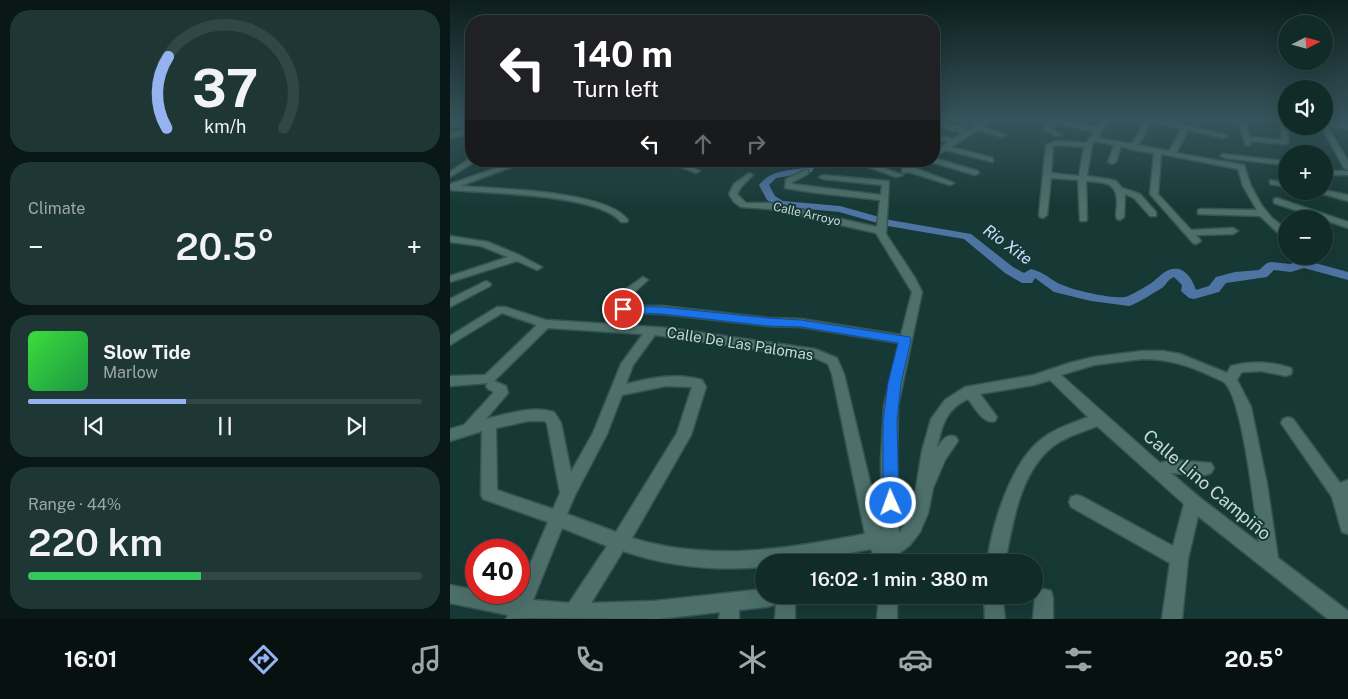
<!DOCTYPE html>
<html lang="en">
<head>
<meta charset="utf-8">
<style>
  :root { --surface:#112b28; --page:#1e3734; --text:#f1f3f6; --muted:#9ca7a8; --line:#304745; --accent:#95b2f1 }
  body { margin:0; font-family:"Public Sans",sans-serif; background:var(--page); color:var(--text); height:100vh; display:flex; flex-direction:column; font-size:19px; white-space:nowrap }
  * { box-sizing:border-box; margin:0 }
  p { font-size:16px; color:var(--muted) }
  .icon { flex:none; width:28px; height:28px; fill:none; stroke:currentColor; stroke-width:2; stroke-linecap:round; stroke-linejoin:round }
  .map { position:relative; flex:1; overflow:hidden }
  .panel { display:flex; flex-direction:column; gap:10px; padding:10px; background:#091816; width:450px }
  .panel>* { flex:none }
  .guide { position:absolute; left:15px; top:15px; width:475px; height:152px; border-radius:20px; box-shadow:0 5px 20px #0002,0 0 0 1px var(--line); background:#202124; color:#fff; overflow:hidden }
  .needle { width:32px; rotate:84deg }
  .fabs { position:absolute; left:828px; top:15px; display:grid; gap:10px }
  .fabs a { display:grid; place-items:center; width:55px; height:55px; border-radius:50%; background:var(--surface); box-shadow:0 5px 20px #0002,0 0 0 1px var(--line); font-size:25px }
  .speed { position:absolute; left:15px; top:539px; display:flex; gap:10px; font-size:25px; font-weight:700; text-align:center }
  .speed>* { display:grid; place-content:center; width:65px; height:65px; border-radius:50%; background:var(--surface); box-shadow:0 5px 20px #0002,0 0 0 1px var(--line); line-height:1 }
  .speed .limit { border:8px solid #d22; background:#fff; color:#111 }
  .pin { position:absolute; display:grid; place-items:center; width:42px; height:42px; color:#fff; margin:-21px; border:2px solid #fff; border-radius:50%; box-shadow:0 1px 5px #0007 }
  .me { position:absolute; width:55px; margin:-28px; rotate:358deg; stroke-linejoin:round; filter:drop-shadow(0 0 4px #0008) }
  .turn { display:flex; align-items:center; gap:18px; height:105px; padding:0 25px; font-size:22px }
  .turn .icon { width:65px; height:65px; stroke-width:2.5 }
  .turn b { display:block; font-size:35px; line-height:42px }
  .lanes { display:flex; align-items:center; height:48px; padding:0 25px; background:#0003; justify-content:center; gap:25px; direction:ltr }
  .lanes .off { opacity:.35 }
  .big { font-size:38px; font-weight:600; line-height:1.1 }
  .panel .widget { flex:1; display:flex; flex-direction:column; justify-content:center; gap:8px; min-width:0; padding:0 18px; border-radius:20px; background:var(--page) }
  .panel .dial { align-items:center; gap:0 }
  .dial svg { height:130px; overflow:visible; fill:none; stroke:var(--line); stroke-width:7; stroke-linecap:round; text-anchor:middle }
  .dial text { fill:var(--text); stroke:none }
  .song { display:flex; align-items:center; gap:15px }
  .cover { width:60px; height:60px; border-radius:8px; background:linear-gradient(135deg,hsl(120 70% 55%),hsl(140 70% 35%)) }
  .played { height:5px; border-radius:2px; background:linear-gradient(90deg,var(--accent) 40%,var(--line) 40%) }
  .keys { display:flex; justify-content:space-around; direction:ltr }
  .heat { display:flex; justify-content:space-between; align-items:center; font-size:28px; direction:ltr }
  .charge { height:8px; border-radius:4px; background:linear-gradient(90deg,#34c759 44%,var(--line) 0) }
  .trip { position:absolute; left:305px; top:554px; width:288px; height:50px; border-radius:25px; background:var(--surface); box-shadow:0 5px 20px #0002,0 0 0 1px var(--line); font-weight:600; line-height:50px; text-align:center }
  .dock { display:flex; height:80px; justify-content:space-around; align-items:center; background:#071110; color:var(--muted) }
  .dock .icon { width:35px; height:35px }
  .dock .on { color:var(--accent) }
  .dock b { font-size:22px; color:var(--text) }
  main { display:flex; flex:1; min-height:0 }
  .map>svg:first-child { display:block }
  .lines { fill:none; stroke-linecap:round; stroke-linejoin:round }
  .river { fill:#4e74a3; fill-rule:evenodd }
  .minor-casing { stroke:#375451; stroke-width:3 }
  .minor { fill:#4d706b; fill-rule:evenodd }
  .route { fill:#1a73e8; stroke:#114b97 }
  .labels { text-anchor:middle; stroke-width:4; stroke-linejoin:round; paint-order:stroke }
  .far-street-label { font-size:12px; fill:#c6d9d6; stroke:#173935 }
  .street-label { font-size:15px; fill:#c6d9d6; stroke:#173935 }
  .water-label { font-size:16px; font-style:italic; fill:#c9e0fc; stroke:#173935 }
  .near-street-label { font-size:18px; fill:#c6d9d6; stroke:#173935 }
</style>
</head>
<body>
<main>
<section class="panel">
<div class="widget dial"><svg viewBox="0 0 100 80">
<path d="M14 69A42 42 0 1 1 86 69"/>
<path d="M14 69A42 42 0 0 1 15 25" stroke="#95b2f1"/>
<text x="50" y="56" font-size="32" font-weight="700">37</text>
<text x="50" y="72" font-size="11">km/h</text>
</svg></div>
<div class="widget"><p>Climate</p>
<div class="heat"><a>−</a><b class="big">20.5°</b><a>+</a></div>
</div>
<div class="widget">
<div class="song"><i class="cover"></i><div><b>Slow Tide</b><p>Marlow</p></div></div>
<div class="played"></div>
<div class="keys"><svg class="icon" aria-label="previous" viewBox="0 0 24 24"><path d="M18 5L8 12l10 7zM5 5v14"/></svg><svg class="icon" aria-label="pause" viewBox="0 0 24 24"><path d="M8 5v14M16 5v14"/></svg><svg class="icon" aria-label="next" viewBox="0 0 24 24"><path d="M6 5l10 7-10 7zM19 5v14"/></svg></div>
</div>
<div class="widget"><p>Range · 44%</p><b class="big">220 km</b><div class="charge"></div></div>
</section>
<div class="map">
<svg width="898" height="619" viewBox="0 0 898 619">
  <rect width="100%" height="100%" fill="#173935"/>
  <g class="lines">
    <path class="river" d="M356 161H366L362 172 326 178 319 185 325 196 333 201 390 206 440 220 521 234 563 267 574 273 581 269C597 273 602 282 615 286 626 291 664 299 675 297 678 297 703 283 705 280 711 275 718 267 728 269 737 270 744 283 746 290L759 286 766 277 785 272 809 270 817 263 821 262 840 264 854 260 898 272V280L854 268 841 272 824 270 817 277 776 283 769 292 744 299 739 298 731 291 732 285 724 277C718 279 717 284 712 288 705 292 685 305 679 306L641 301 604 292 585 278 582 283H572L555 273 514 239 438 226 389 212 326 206 317 200 309 185C321 170 336 171 355 168Z"/>
    <g class="minor-casing">
      <g id="minor">
        <polygon points="516,119 544,119 532,127 556,135 553,137 527,130 501,147 543,158 543,162 496,150 484,156 484,151 498,142 484,138 484,134 503,139 514,133 484,125 484,121 519,130 529,124"/>
        <path d="M597 119H610L647 128 654 119H661L647 138 682 144 695 121 691 119H705L776 135 777 136 774 138 738 130 726 153 794 165 801 186 812 206 822 218 836 229V236L827 232 810 216 748 214V210L751 209 807 210 793 186 788 169 711 154 708 194 741 230 783 228 788 231 783 234 746 235 751 241 746 244 743 243 700 194 704 153 683 150 671 146 666 162 662 164 658 162 664 145 644 141 642 145 637 176 658 179 666 181 672 188 690 194 706 212V216H700L684 198 675 194 674 217 670 220 667 219C665 214 667 209 667 203 667 180 653 183 636 181L637 219 636 221H630L628 180 601 178 597 215 593 218 590 217 589 215 596 145 606 141 636 143 645 132 608 123 601 129 612 135 607 136 593 129 602 121ZM701 122 732 129 719 151 688 145ZM607 145 634 147 629 176 601 173 603 146Z"/>
        <polygon points="788,119 794,119 800,137 832,140 830,123 822,119 835,121 839,142 836,144 801,141 800,145 796,145"/>
        <polygon points="874,120 898,125 898,129 874,124"/>
        <polygon points="0,122 21,123 21,127 0,126"/>
        <polygon points="874,124 877,126 898,161 898,170 894,168 871,126 874,126"/>
        <polygon points="21,129 21,133 0,138 0,134"/>
        <polygon points="772,154 836,161 836,165 775,158 771,156"/>
        <polygon points="484,158 528,171 529,173 525,175 481,162 484,161"/>
        <polygon points="19,159 26,161 0,177 0,172"/>
        <path d="M66 161H78L10 186C47 189 156 190 178 220L177 222H171C149 194 36 193 0 190V184Z"/>
        <polygon points="186,161 233,163 250,171 246,173 231,167 190,163"/>
        <polygon points="401,161 413,161 453,175 446,177"/>
        <polygon points="466,161 476,161 465,168 504,183 500,185 459,172 452,173 452,169"/>
        <path d="M355 170H358V174L343 182 342 184 431 195 432 185 373 179 369 177 373 175 439 181 436 234 465 278 472 292 448 406 447 460 449 533 462 513 472 451 481 419 495 400 515 387 584 375 619 363 644 357 692 351H713L730 354 777 373 781 366C802 360 820 362 841 368L842 371 841 374 836 376 811 371 793 372 791 373 787 380 801 407 817 484 828 558 898 611V619H878L748 516 738 559 732 619H712L720 563 621 507 619 502 621 497 627 495 633 497 723 546 734 504 647 426C633 432 614 437 602 447 569 474 563 524 555 562H537C542 525 561 461 593 438 606 428 623 423 638 417L600 380 584 385 530 394 547 417 545 421C533 425 525 407 518 399 496 409 492 425 487 448 493 440 496 433 506 437L508 441 495 460 483 488 478 513 470 532 460 545 447 555 445 562H427L421 549 350 562H314V567C265 571 220 567 173 551L141 603 204 601 314 589V595H345V619H325L326 604 317 607 289 610V619H269L270 612 208 619 76 618 56 619 58 615 0 603V585L26 590V592H39L66 597 98 522 33 499 31 494 32 431 0 441V429L14 425 44 392 38 389 36 386 38 383 0 386V376L35 375 87 325 52 313 0 345V336L47 307H55L96 320 176 325 164 304 172 292 193 277 198 280 180 296 176 304 177 306H212L318 318 351 319 451 335 462 292 426 233 320 209 291 207 284 202 279 194 284 184 299 173 303 175 291 187 287 194 296 203H320L427 227 430 200 360 192 335 188 336 179ZM181 313 212 314 318 326 351 327 449 343 434 406 431 460 432 532 394 374 387 358 365 349 219 328 188 326ZM98 328 193 334 171 364 143 433 121 472 111 423 104 412C83 405 57 414 36 419L58 393 56 386 44 381ZM205 335 363 357 378 364 382 374 415 534C337 549 259 562 182 538L241 435 256 387 252 380C227 372 200 378 176 384L183 365ZM692 359C718 359 738 365 761 376 765 378 772 380 775 383 793 401 805 513 809 543L749 497 721 473 756 475 761 473 764 468 761 463 722 460 710 463 611 375 644 365ZM216 386 242 387 227 433 166 532 117 514 125 495 157 434 172 395ZM78 421H95L97 424 110 493 103 509 47 490 46 428ZM112 528 157 546 119 603 83 600Z"/>
        <rect x="874" y="171" width="24" height="4"/>
        <polygon points="820,180 836,183 836,187 820,184"/>
        <polygon points="874,190 898,195 898,201 862,191"/>
        <polygon points="827,198 898,222 898,228 824,203 824,199"/>
        <polygon points="0,236 38,242 69,255 92,267 87,270 67,261 0,282 0,276 58,257 31,246 0,242"/>
        <polygon points="36,281 41,284 40,286 0,307 0,299"/>
        <polygon points="838,417 843,419 890,483 898,480 898,534 892,532 882,497 831,423 833,419"/>
        <polygon points="594,589 601,591 603,598 603,619 583,619 585,598 587,591"/>
        <polygon points="429,595 447,595 447,619 427,619"/>
        <polygon points="534,595 552,595 555,619 535,619"/>
      </g>
    </g>
    <use href="#minor" class="minor"/>
  </g>
  <linearGradient id="sky" x2="0" y2="1"><stop stop-color="#0d1f1d"/><stop offset="0.58" stop-color="#36545c"/><stop offset="1" stop-color="#36545c" stop-opacity="0"/></linearGradient>
  <rect width="898" height="206" fill="url(#sky)"/>
  <polygon class="route" points="173,306 212,307 318,318 351,320 460,337 461,340 451,383 447,421 449,503 447,508 441,511 435,508 433,503 433,421 438,383 448,343 351,327 318,326 212,314 169,312 167,309"/>
  <g class="labels">
    <g class="far-street-label">
      <text transform="translate(357 214) rotate(13)" y="4">Calle Arroyo</text>
    </g>
    <g class="street-label">
      <text transform="translate(290 344) rotate(9)" y="5">Calle De Las Palomas</text>
    </g>
    <g class="water-label">
      <text transform="translate(558 244) rotate(36)" y="6">Rio Xite</text>
    </g>
    <g class="near-street-label">
      <text transform="translate(757 485) rotate(40)" y="6">Calle Lino Campiño</text>
    </g>
  </g>
</svg>
<div class="fabs">
<a><svg class="needle" viewBox="-14 -14 28 28"><path d="M0-13l5 13h-10z" fill="#e53935"/><path d="M0 13l5-13h-10z" fill="#9ca7a8"/></svg></a>
<a><svg class="icon" aria-label="sound" viewBox="0 0 24 24"><path d="M4 9h4l5-4v14l-5-4H4zM17 9q2 3 0 6"/></svg></a>
<a>+</a>
<a>−</a>
</div>
<div class="speed"><div class="limit">40</div></div>
<div class="pin" style="left:173px;top:309px;background:#d93025"><svg class="icon" aria-label="arrive" viewBox="0 0 24 24"><path d="M6 21V4h12l-3 4 3 4H6"/></svg></div>
<svg class="me" style="left:441px;top:503px" viewBox="-20 -20 40 40"><circle r="17" fill="#1a73e8" stroke="#fff" stroke-width="3"/><path d="M0-11L8 9 0 5-8 9z" fill="#fff"/></svg>
<div class="trip">16:02 · 1 min · 380 m</div>
<div class="guide">
<div class="turn"><svg class="icon" aria-label="left" viewBox="0 0 24 24"><path d="M17 20v-9H6M10 6l-5 5 5 5"/></svg><div><b>140 m</b>Turn left</div></div>
<div class="lanes"><svg class="icon" aria-label="left" viewBox="0 0 24 24"><path d="M17 20v-9H6M10 6l-5 5 5 5"/></svg><svg class="icon off" aria-label="ahead" viewBox="0 0 24 24"><path d="M12 20V5M6 11l6-6 6 6"/></svg><svg class="icon off" aria-label="right" viewBox="0 0 24 24"><path d="M7 20v-9h11M14 6l5 5-5 5"/></svg></div>
</div>
</div>
</main>
<nav class="dock">
<b>16:01</b>
<svg class="icon on" aria-label="directions" viewBox="0 0 24 24"><path d="M12 3l9 9-9 9-9-9zM9 14v-3h6M13 9l2 2-2 2"/></svg>
<svg class="icon" aria-label="music" viewBox="0 0 24 24"><path d="M9 18V5l10-2v13"/><circle cx="6" cy="18" r="3"/><circle cx="16" cy="16" r="3"/></svg>
<svg class="icon" aria-label="phone" viewBox="0 0 24 24"><path d="M5 4h4l2 5-3 2q2 4 5 5l2-3 5 2v4C11 20 4 13 5 4z"/></svg>
<svg class="icon" aria-label="climate" viewBox="0 0 24 24"><path d="M12 3v18M4 7l16 10M4 17L20 7"/></svg>
<svg class="icon" aria-label="car" viewBox="0 0 24 24"><path d="M5 17H2v-5l4-1 3-4h7l3 4 3 1v5h-3M9 17h6M6 11h13"/><circle cx="7" cy="17" r="2"/><circle cx="17" cy="17" r="2"/></svg>
<svg class="icon" aria-label="filters" viewBox="0 0 24 24"><path d="M4 7h16M4 17h16"/><circle cx="9" cy="7" r="2"/><circle cx="15" cy="17" r="2"/></svg>
<b>20.5°</b>
</nav>
</body>
</html>
